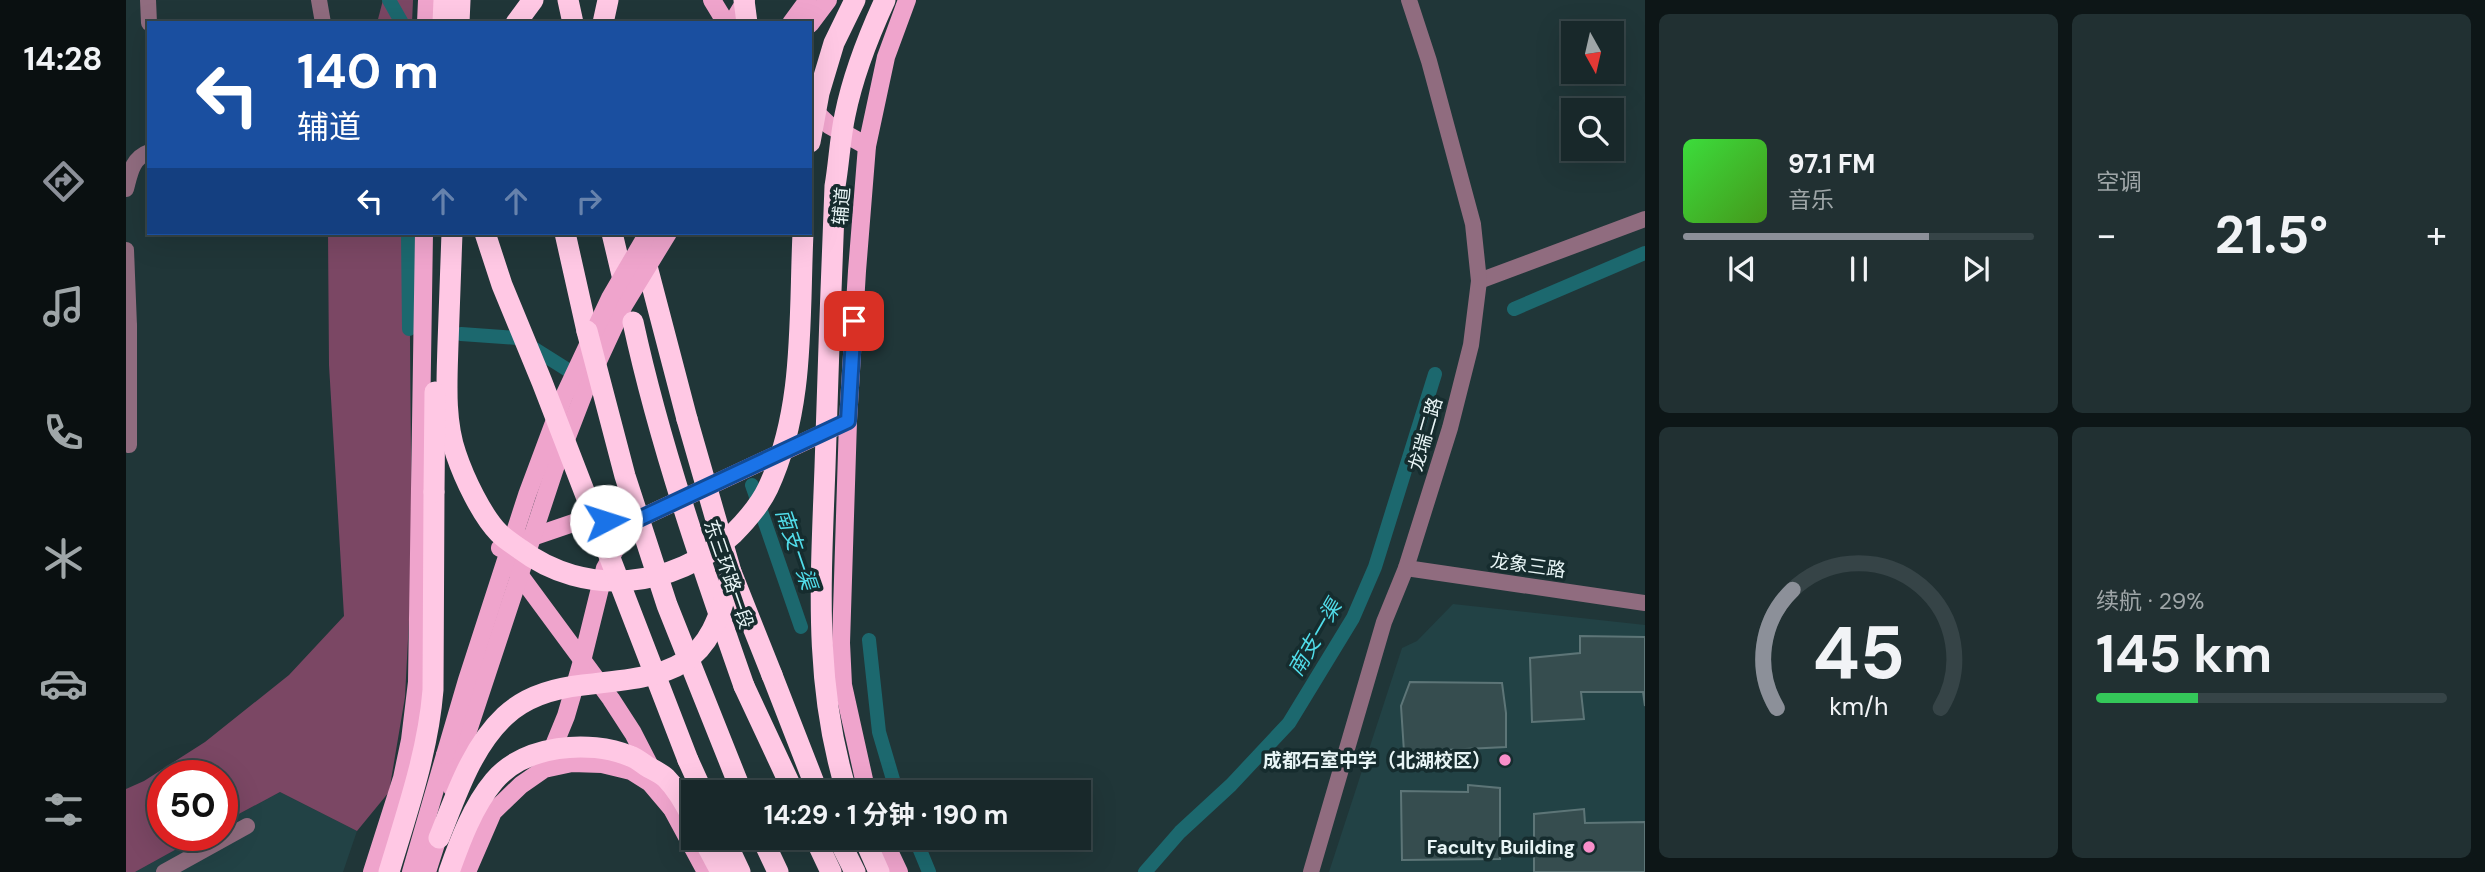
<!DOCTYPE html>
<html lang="zh">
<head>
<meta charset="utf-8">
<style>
  :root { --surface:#18282a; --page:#213032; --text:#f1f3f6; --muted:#9fa6a8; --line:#364447; --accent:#8c9099 }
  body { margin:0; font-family:"DM Sans","Noto Sans SC",sans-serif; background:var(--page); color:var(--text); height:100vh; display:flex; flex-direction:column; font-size:26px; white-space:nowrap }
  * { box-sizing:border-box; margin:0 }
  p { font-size:23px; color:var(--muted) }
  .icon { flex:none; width:38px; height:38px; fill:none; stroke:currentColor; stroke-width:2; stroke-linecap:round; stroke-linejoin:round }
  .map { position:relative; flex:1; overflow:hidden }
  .sheet { display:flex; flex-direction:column; gap:14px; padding:14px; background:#0d1617; width:840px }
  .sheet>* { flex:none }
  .guide { position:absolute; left:21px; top:21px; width:665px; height:214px; border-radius:0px; box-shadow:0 7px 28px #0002,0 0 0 2px var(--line); background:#1a4fa0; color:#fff; overflow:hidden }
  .needle { width:46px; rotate:172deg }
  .fabs { position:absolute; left:1435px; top:21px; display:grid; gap:14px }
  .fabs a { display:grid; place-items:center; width:63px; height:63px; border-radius:0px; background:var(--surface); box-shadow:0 7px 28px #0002,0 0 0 2px var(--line); font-size:35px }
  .speed { position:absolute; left:21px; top:760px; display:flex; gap:14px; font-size:35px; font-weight:700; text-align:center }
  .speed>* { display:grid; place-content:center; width:91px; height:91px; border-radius:50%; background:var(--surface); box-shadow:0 7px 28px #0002,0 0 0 2px var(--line); line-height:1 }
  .speed .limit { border:10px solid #d22; background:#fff; color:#111 }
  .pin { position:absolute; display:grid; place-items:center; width:60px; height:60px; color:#fff; margin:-30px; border-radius:14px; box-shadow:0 4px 10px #0006 }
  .me { position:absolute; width:77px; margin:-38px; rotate:85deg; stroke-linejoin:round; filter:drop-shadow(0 0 5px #0008) }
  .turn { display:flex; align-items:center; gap:24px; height:147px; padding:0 35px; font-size:32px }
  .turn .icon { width:91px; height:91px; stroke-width:2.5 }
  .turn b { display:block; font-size:49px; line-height:60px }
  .lanes { display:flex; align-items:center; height:66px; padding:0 35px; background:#0003; justify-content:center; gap:35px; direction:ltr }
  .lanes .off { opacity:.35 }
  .big { font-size:52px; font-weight:700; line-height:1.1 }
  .sheet .tile { flex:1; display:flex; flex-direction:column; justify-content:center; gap:10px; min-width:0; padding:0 24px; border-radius:10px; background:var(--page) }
  .sheet .dial { align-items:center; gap:0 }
  .dial svg { height:182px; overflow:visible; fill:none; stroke:var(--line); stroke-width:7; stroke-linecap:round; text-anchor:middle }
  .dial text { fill:var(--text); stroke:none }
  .song { display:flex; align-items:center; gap:21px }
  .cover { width:84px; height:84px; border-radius:10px; background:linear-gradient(135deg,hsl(120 70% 55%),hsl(100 70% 35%)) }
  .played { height:7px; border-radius:4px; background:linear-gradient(90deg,var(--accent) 70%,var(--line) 70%) }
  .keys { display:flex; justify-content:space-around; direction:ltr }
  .heat { display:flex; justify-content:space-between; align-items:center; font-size:38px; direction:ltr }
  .charge { height:10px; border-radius:5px; background:linear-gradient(90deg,#34c759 29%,var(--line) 0) }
  .sheet .tiles { flex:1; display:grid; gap:14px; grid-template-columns:repeat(2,1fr) }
  .trip { position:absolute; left:555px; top:780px; width:410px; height:70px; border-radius:0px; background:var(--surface); box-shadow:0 7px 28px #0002,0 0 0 2px var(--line); font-weight:700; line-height:70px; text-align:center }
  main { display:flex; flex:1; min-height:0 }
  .tab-bar { display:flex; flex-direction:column; width:126px; justify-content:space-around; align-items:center; background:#0a1011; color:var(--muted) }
  .tab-bar .icon { width:49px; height:49px }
  .tab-bar .selected { color:var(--accent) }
  .tab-bar b { font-size:32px; color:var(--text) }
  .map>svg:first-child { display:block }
  .built { fill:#224245 }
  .green { fill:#7b4764 }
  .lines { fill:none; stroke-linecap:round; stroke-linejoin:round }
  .canal { stroke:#1c686e; stroke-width:14 }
  .building { fill:#364d4f; stroke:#5d7577; stroke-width:2 }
  .minor { stroke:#906c7f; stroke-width:16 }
  .major { stroke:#efa4cc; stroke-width:18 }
  .highway { stroke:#ffc8e4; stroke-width:21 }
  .major-bridge { stroke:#efa4cc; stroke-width:18 }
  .highway-bridge { stroke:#ffc8e4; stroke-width:21 }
  .route-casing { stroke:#114b97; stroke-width:18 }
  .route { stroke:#1a73e8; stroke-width:12 }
  .poi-dot { fill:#f98fca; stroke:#162c2e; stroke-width:2.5 }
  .labels { text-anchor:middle; stroke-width:7; stroke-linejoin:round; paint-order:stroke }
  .street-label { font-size:19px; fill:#e8f5f6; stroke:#162c2e }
  .poi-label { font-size:19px; font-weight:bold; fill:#e8f5f6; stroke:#162c2e; text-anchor:end }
  .water-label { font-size:21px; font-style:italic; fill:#51ddea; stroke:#162c2e }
</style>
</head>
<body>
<main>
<nav class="tab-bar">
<b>14:28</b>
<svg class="icon selected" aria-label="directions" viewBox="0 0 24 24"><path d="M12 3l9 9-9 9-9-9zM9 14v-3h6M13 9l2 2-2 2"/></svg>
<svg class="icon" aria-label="music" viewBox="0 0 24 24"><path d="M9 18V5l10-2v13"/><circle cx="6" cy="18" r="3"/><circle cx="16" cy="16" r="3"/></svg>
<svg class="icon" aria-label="phone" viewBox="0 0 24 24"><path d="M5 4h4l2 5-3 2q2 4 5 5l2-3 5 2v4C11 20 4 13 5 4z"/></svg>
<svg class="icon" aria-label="climate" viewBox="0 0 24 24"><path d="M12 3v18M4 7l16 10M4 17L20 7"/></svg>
<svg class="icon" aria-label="car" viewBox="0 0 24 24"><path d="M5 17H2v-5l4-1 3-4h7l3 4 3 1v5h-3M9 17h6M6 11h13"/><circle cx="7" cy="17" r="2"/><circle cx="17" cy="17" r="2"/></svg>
<svg class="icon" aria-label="filters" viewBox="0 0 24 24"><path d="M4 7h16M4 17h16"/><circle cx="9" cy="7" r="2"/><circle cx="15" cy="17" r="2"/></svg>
</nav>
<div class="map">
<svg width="1519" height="872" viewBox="0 0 1519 872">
  <rect width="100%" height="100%" fill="#203638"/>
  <g class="built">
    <polygon points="1327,604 1519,625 1519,872 1203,872 1276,648 1291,641"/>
    <polygon points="154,792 231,831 217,872 9,872 76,835 96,835 96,823"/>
  </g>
  <g class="green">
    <polygon points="257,0 287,0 286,23 251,23"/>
    <polygon points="202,233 283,233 286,562 279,697 263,792 231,831 154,792 96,823 96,775 37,775 37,835 76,835 9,872 0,872 0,789 18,781 79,742 163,675 218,616 203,365"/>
  </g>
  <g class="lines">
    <g class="canal">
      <polyline points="263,0 276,23"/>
      <polyline points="282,233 283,329"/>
      <polyline points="1388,309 1519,253"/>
      <polyline points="335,334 391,338 453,377"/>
      <polyline points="626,485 675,627"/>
      <polyline points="743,640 753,732 771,793"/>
      <polyline points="789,838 803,872"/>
      <polyline points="1019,872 1054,832 1105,785 1163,723 1227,618 1249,567 1309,374"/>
    </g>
  </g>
  <g class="building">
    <polygon points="1454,636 1519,637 1519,706 1517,692 1455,692 1458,719 1406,722 1404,658 1454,653"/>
    <polygon points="1284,682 1376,683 1380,713 1380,747 1278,752 1275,706"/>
    <polygon points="1342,785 1374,788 1374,859 1276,860 1275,791 1342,792"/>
    <polygon points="1458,809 1459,823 1519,822 1519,872 1408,872 1408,814"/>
  </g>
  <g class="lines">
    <g class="minor">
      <polyline points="22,0 23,23"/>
      <polyline points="193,0 197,23"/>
      <path d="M0 189C4 174 6 158 23 152"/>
      <polyline points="0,250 3,326"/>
      <polyline points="1353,281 1519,219"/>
      <polyline points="0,326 3,326 3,445"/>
      <polyline points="1280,568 1519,603"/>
      <polyline points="38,872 121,826"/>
      <polyline points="1185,872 1258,622 1280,568 1324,428 1345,345 1353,281 1347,224 1303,61 1283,0"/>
    </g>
    <g class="major">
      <polyline points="586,0 600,23"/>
      <polyline points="300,23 301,0"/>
      <polyline points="606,23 620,0"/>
      <polyline points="665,23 682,0"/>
      <polyline points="684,24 702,0"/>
      <polyline points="684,107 703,125 741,146"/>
      <polyline points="374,548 456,520 504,523 710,427"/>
      <polyline points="387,566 485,699 507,733 546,809"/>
      <polyline points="422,760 440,716 456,661 479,568 504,523"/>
      <polyline points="326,788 340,737"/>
      <polyline points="741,793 717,685 715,643 722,421 731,271 741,146 760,57 781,0"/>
      <polyline points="757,838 773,872"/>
      <polyline points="246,872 276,778 284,740 291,682 298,233"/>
      <polyline points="285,872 319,755"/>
      <polyline points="301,872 316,825"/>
      <polyline points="341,872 367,812 395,785 418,769 446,763 476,764 505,771 524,783 546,809 580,872"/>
    </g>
    <g class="highway">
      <polyline points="442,0 447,23"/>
      <polyline points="317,23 318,0"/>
      <polyline points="333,23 334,0"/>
      <polyline points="477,23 482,0"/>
      <polyline points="439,233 461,331"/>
      <polyline points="486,233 500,292"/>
      <polyline points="517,251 561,419"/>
      <polyline points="646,675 692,793"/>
      <polyline points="618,686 668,793"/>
      <polyline points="562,760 577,793"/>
      <polyline points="577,838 595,872"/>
      <polyline points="598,838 614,872"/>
      <polyline points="636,838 652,872"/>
      <polyline points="689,838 705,872"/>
      <polyline points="712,838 729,872"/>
      <polyline points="738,838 753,872"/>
      <path d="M263 872C281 812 302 752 307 690L308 492"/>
    </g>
    <g class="major-bridge">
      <polyline points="340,737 429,468 461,385 498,305 542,233"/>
      <polyline points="319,755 341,680 401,495 438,396 484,298 522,233"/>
    </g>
    <g class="highway-bridge">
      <polyline points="618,0 621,23"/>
      <polyline points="390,23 407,0"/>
      <polyline points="684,142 693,93 708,43 729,0"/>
      <path d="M326 233C325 270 323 307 322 344 321 380 318 420 330 454 338 478 356 516 373 533 379 539 387 544 394 549 459 598 548 589 607 534 620 521 634 505 642 488 679 409 673 318 677 233"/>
      <polyline points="359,233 376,285 416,382 562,760"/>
      <path d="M507 322C534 446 576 566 618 686"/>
      <polyline points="461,331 499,476 541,605 616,793"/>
      <polyline points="561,419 605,572 646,675"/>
      <polyline points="308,492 309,392"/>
      <path d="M721 793C687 684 695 579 699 467 702 373 705 280 709 186 713 163 714 138 719 115 727 75 742 37 759 0"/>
      <path d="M313 838C330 796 345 748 379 716 400 696 429 688 457 685 550 675 584 671 605 572"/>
      <path d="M323 872C334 841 347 806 368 781 398 745 463 739 504 756 510 758 516 763 522 767 528 770 536 774 540 778 551 789 560 805 567 819"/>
    </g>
  </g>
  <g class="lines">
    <g class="route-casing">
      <polyline id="route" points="480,521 504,523 722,421 728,321"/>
    </g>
    <use href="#route" class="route"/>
  </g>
  <g class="poi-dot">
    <circle cx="1379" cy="760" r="7"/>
    <circle cx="1463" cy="847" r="7"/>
  </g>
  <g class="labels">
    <g class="street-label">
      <text transform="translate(715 206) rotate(-85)" y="7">辅道</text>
      <text transform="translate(1299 434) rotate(-74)" y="7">龙瑞二路</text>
      <text transform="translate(1402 565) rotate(8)" y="7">龙象三路</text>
      <text transform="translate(603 574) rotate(71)" y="7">东三环路一段</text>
    </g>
    <g class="poi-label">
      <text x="1365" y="767">成都石室中学（北湖校区）</text>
      <text x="1449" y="854">Faculty Building</text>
    </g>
    <g class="water-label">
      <text transform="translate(670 549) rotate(71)" y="7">南支一渠</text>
      <text transform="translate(1189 638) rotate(-60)" y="7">南支一渠</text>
    </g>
  </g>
</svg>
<div class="fabs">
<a><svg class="needle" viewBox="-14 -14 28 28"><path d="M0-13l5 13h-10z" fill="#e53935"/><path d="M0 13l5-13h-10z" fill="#9fa6a8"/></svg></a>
<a><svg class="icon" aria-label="search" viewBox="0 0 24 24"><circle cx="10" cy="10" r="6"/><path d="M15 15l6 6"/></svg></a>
</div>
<div class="speed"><div class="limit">50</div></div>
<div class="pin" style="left:728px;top:321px;background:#d93025"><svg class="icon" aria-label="arrive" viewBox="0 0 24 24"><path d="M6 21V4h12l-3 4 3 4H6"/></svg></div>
<svg class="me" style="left:480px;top:521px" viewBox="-20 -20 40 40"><circle r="19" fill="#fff"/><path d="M0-13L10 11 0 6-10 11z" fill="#1a73e8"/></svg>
<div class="trip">14:29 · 1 分钟 · 190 m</div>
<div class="guide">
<div class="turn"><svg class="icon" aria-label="left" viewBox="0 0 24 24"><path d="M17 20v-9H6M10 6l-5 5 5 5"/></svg><div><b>140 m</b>辅道</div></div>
<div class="lanes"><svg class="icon" aria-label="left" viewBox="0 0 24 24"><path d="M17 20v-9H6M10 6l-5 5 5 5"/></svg><svg class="icon off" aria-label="ahead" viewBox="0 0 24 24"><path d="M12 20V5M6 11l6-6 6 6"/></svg><svg class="icon off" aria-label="ahead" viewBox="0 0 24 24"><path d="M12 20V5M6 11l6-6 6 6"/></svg><svg class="icon off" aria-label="right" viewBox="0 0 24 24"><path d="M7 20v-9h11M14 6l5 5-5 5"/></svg></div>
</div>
</div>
<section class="sheet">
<div class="tiles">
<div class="tile">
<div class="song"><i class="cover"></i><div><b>97.1 FM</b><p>音乐</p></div></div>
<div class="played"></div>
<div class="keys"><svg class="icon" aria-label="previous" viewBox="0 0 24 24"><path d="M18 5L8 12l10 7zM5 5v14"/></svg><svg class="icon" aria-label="pause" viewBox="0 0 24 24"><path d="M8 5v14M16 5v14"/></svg><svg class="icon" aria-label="next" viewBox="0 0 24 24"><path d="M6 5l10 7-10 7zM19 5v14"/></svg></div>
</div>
<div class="tile"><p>空调</p>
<div class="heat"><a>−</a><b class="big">21.5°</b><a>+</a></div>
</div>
<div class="tile dial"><svg viewBox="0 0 100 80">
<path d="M14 69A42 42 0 1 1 86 69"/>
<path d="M14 69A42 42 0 0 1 21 17" stroke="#8c9099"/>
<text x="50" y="56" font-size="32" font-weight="700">45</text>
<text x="50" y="72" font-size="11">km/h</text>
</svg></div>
<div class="tile"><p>续航 · 29%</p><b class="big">145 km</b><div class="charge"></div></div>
</div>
</section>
</main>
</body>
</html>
